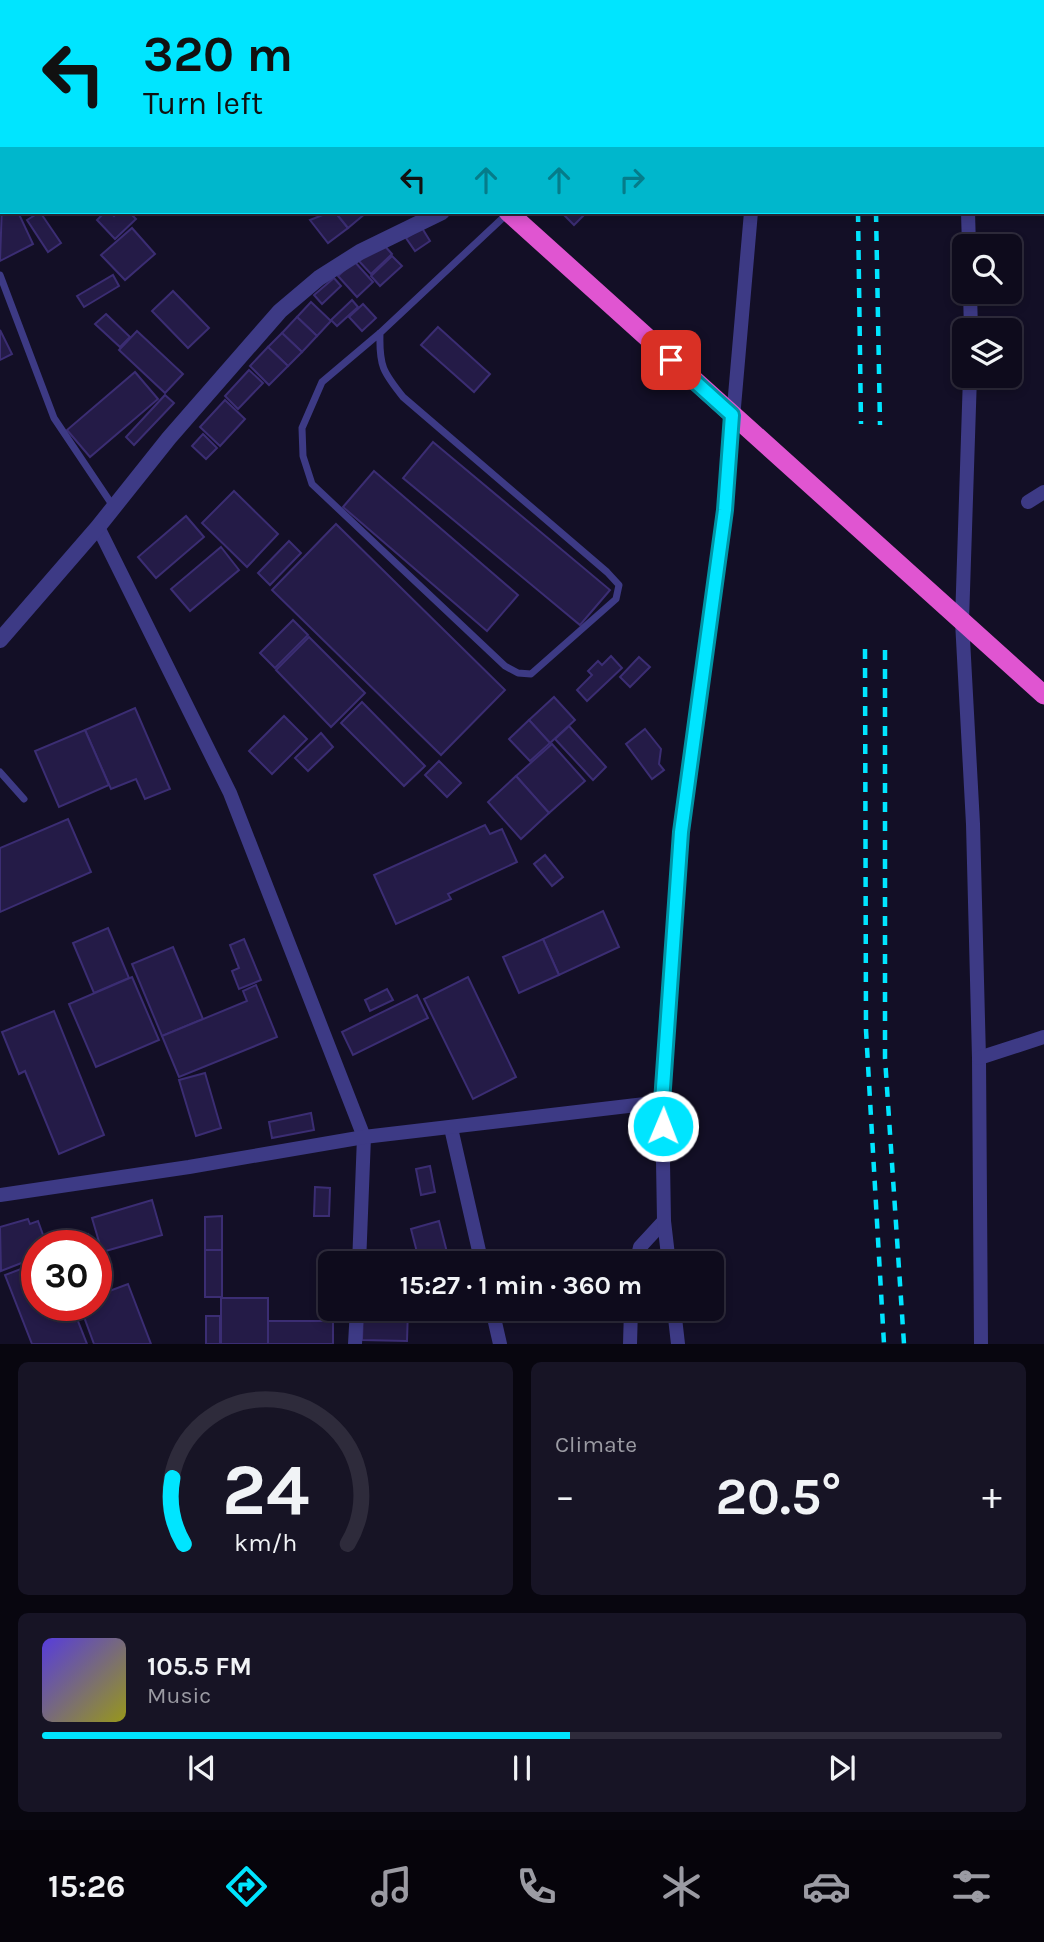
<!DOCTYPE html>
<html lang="en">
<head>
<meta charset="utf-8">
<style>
  :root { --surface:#0e0b1c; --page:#171425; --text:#f1f3f6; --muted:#9b9ba3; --line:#2e2b3b; --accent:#00e5ff }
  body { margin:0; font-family:Karla,sans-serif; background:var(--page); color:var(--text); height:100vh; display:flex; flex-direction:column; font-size:26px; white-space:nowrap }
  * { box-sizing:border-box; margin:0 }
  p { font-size:23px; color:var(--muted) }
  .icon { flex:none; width:38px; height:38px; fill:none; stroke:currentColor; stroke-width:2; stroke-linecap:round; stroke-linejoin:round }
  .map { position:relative; height:1344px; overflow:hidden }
  .details { display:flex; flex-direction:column; gap:18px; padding:18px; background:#08060f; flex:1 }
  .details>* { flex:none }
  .hud { position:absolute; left:0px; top:0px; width:1045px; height:214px; box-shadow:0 4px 10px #0003,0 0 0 2px var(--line); background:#00e5ff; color:#111; overflow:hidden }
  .fabs { position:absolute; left:952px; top:234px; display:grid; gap:14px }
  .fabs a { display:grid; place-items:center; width:70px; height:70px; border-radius:10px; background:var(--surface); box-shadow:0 4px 10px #0003,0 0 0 2px var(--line); font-size:35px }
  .speed { position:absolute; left:21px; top:1230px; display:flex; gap:14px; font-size:35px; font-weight:700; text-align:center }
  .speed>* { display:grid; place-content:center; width:91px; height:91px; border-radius:50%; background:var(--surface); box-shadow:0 4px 10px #0003,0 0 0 2px var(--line); line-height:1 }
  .speed .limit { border:10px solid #d22; background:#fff; color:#111 }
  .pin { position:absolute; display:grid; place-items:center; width:60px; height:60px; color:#fff; margin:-30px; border-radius:14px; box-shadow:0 4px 10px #0006 }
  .me { position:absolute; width:77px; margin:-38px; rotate:1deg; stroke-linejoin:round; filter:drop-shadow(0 0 5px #0008) }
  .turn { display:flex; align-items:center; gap:24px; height:147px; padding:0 28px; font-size:32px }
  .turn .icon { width:91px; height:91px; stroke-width:2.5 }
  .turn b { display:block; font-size:49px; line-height:60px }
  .lanes { display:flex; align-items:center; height:66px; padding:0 28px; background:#0003; justify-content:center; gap:35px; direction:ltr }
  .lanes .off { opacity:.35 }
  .big { font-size:52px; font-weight:700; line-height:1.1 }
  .details .widget { flex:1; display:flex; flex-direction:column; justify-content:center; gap:10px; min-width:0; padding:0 24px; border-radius:10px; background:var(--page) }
  .details .dial { align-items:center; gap:0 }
  .dial svg { height:182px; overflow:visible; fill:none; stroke:var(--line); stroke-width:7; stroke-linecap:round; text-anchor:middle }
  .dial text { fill:var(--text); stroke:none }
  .song { display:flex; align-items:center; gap:21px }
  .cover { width:84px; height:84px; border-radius:10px; background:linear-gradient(135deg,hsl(250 70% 55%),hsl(60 70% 35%)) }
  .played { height:7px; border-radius:4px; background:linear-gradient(90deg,var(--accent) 55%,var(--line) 55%) }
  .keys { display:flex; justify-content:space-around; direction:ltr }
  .heat { display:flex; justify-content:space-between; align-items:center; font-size:38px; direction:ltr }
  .details .tiles { flex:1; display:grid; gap:18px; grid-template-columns:1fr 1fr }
  .widget:last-child { grid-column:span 2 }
  .trip { position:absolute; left:318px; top:1251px; width:406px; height:70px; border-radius:10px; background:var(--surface); box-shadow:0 4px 10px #0003,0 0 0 2px var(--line); font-weight:700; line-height:70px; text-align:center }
  .dock { display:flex; height:112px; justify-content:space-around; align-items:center; background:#06040b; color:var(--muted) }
  .dock .icon { width:49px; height:49px }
  .dock .on { color:var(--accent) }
  .dock b { font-size:32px; color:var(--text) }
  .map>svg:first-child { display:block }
  .building { fill:#241b47; stroke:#3b2d73; stroke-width:2 }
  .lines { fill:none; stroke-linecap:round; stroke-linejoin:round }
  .service { stroke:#3d3a85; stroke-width:7 }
  .minor { stroke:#3d3a85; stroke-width:14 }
  .tertiary { stroke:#3d3a85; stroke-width:16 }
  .trunk { stroke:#e055d1; stroke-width:19 }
  .rail { stroke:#00e5ff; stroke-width:4.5; stroke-dasharray:10 9; stroke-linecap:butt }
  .route-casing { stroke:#0095a6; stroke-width:18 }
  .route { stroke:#00e5ff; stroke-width:12 }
</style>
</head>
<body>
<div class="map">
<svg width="1044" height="1344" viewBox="0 0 1044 1344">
  <rect width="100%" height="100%" fill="#130f26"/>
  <g class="building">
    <polygon points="2,204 2,212 18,212 33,244 0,261"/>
    <polygon points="40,212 61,243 48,252 27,220"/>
    <polygon points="105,212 110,212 114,216 118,212 129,212 136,219 115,239 97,220"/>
    <polygon points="330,212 335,212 348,228 328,243 310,220"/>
    <polygon points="335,212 365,212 366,213 348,228"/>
    <polygon points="561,212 587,212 574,225"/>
    <polygon points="132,228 155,254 125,280 101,255"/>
    <polygon points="422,228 430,241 415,251 406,238"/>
    <polygon points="383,244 392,254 371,274 357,259"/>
    <polygon points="392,256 402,266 380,286 371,276"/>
    <polygon points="354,261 373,282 357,297 338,276"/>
    <polygon points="113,275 119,286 84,307 77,296"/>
    <polygon points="334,278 341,286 322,304 314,295"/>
    <polygon points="173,291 209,328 188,348 152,311"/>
    <polygon points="352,300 358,307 337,326 331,320"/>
    <polygon points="311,302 331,321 317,336 297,317"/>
    <polygon points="363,304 376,318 362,331 349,317"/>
    <polygon points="106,314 130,337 120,347 95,324"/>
    <polygon points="297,317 317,336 302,352 282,333"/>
    <polygon points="438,327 490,374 474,392 421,345"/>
    <polygon points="0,330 12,354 0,360"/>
    <polygon points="137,331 183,374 165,393 119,350"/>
    <polygon points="282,333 302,352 288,366 268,347"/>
    <polygon points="268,347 288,366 269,385 250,366"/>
    <polygon points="249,370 263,383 238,409 225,396"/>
    <polygon points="135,372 158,399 90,457 67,430"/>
    <polygon points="165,395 174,403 134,445 126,437"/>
    <polygon points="225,400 245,419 220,446 200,427"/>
    <polygon points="203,434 217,448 206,459 192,446"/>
    <polygon points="433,442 610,590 580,625 403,478"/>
    <polygon points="374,471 518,595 487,631 343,507"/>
    <polygon points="234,491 278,534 247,567 202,523"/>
    <polygon points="186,516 204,537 156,578 138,557"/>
    <polygon points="336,524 505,690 441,755 272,590"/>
    <polygon points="289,541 301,553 270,585 258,573"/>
    <polygon points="221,547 239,570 190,611 171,589"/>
    <polygon points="293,620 308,635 275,668 260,653"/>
    <polygon points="309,637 365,693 331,727 276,670"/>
    <polygon points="611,656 622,668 587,701 577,690 592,675 588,671 598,661 602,665"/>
    <polygon points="639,657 650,667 630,687 620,677"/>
    <polygon points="554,697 575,720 550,743 529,720"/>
    <polygon points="362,702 425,766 404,786 341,723"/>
    <polygon points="135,708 170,789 145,799 136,779 111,789 85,730"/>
    <polygon points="284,716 307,739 272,774 249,751"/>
    <polygon points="529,720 550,743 530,761 509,739"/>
    <polygon points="569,726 606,767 593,780 555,739"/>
    <polygon points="645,729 661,749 659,764 664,770 652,779 626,744"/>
    <polygon points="85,730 109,785 59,807 35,751"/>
    <polygon points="321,733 333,747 308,771 295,758"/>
    <polygon points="552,744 585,781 549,813 516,776"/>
    <polygon points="439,761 461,783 447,797 425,775"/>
    <polygon points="516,776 549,813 521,839 488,802"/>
    <polygon points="68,819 91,872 0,912 0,848"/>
    <polygon points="485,825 490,834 502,829 517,862 448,894 451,899 396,924 374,875"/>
    <polygon points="545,855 563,877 552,886 534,864"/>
    <polygon points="603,911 619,947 559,975 543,939"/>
    <polygon points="108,928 129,978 94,993 73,943"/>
    <polygon points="244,939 261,980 239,989 232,971 239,968 230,945"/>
    <polygon points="543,939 559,975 519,993 503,957"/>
    <polygon points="173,947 203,1019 162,1036 132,964"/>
    <polygon points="132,977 159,1040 96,1067 69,1004"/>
    <polygon points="468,977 516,1077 473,1099 424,999"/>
    <polygon points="256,985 277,1037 179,1077 162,1036 247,1001 243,991"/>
    <polygon points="387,989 393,1000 370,1011 365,1000"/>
    <polygon points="417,995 428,1018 353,1055 342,1032"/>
    <polygon points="54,1011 104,1135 59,1154 25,1071 19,1074 2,1032"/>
    <polygon points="205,1073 221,1128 196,1136 179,1080"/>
    <polygon points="311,1113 314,1130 272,1138 269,1122"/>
    <polygon points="430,1166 435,1192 421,1195 416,1169"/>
    <polygon points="315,1187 330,1188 329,1216 314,1216"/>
    <polygon points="152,1200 162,1235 102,1252 92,1218"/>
    <polygon points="222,1216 222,1250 205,1250 205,1217"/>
    <polygon points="28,1219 30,1224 38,1221 47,1246 37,1246 37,1257 1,1271 0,1227"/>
    <polygon points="439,1221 450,1264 420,1264 411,1229"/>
    <polygon points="88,1234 93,1246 61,1246 61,1245"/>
    <rect x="205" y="1250" width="17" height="47"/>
    <polygon points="96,1254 110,1289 96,1294"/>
    <polygon points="37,1263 37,1306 72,1306 87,1344 32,1344 5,1275"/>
    <polygon points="128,1284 151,1344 94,1344 80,1306 96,1306 96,1296"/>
    <rect x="221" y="1298" width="47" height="46"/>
    <polygon points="363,1309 408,1309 407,1341 362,1340"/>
    <rect x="206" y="1316" width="14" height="28"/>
    <rect x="268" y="1321" width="65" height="23"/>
  </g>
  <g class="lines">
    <g class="service">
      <polyline points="414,2 415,0"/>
      <polyline points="0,14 2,16"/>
      <polyline points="0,137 2,136"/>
      <polyline points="0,275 54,418 113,506"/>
      <path d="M380 333C379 366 383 372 403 397L607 572 619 585 616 599 531 674 518 673 505 666 312 484 303 456 302 428 322 382 380 333 508 213"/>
      <polyline points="0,772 24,799"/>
    </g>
    <g class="minor">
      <polyline points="957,0 957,2"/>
      <polyline points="667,2 669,0"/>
      <polyline points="772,2 772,0"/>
      <polyline points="968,212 969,247"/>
      <polyline points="970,292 971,331"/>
      <polyline points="970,376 962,621 973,824 979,1058 981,1344"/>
      <polyline points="1028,502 1044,492"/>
      <polyline points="98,527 230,793 364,1137 359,1264"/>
      <polyline points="979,1058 1044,1037"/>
      <polyline points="451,1128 482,1264"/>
      <polyline points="0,1195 189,1167 364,1137 662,1102"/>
      <polyline points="636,1264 640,1247 664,1221"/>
      <polyline points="669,1264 664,1221 662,1102 681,832 725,510 751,212"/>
      <polyline points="492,1309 500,1344"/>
      <polyline points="674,1309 678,1344"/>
      <polyline points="355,1344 357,1309"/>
      <polyline points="630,1344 631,1309"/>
    </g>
    <polyline class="tertiary" points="0,640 98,527 169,438 280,311 319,278 360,252 442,212"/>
    <g class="trunk">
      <polyline points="284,0 286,2"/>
      <polyline points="508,212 1044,695"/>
    </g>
    <g class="rail">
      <polyline points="856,0 856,2"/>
      <polyline points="872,0 872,2"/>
      <polyline points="858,212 861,424"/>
      <polyline points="876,212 880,425"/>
      <polyline points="865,649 866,1030 884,1344"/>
      <polyline points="885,650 885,1058 904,1344"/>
    </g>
  </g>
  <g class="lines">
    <g class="route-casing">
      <polyline id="route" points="663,1126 662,1102 681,832 725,510 732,415 671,360"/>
    </g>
    <use href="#route" class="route"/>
  </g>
</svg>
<div class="fabs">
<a><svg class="icon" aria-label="search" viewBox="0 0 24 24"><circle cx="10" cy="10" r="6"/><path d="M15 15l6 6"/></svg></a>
<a><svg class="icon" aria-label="layers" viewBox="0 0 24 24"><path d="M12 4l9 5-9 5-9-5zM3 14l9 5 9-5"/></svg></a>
</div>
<div class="speed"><div class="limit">30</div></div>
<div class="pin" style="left:671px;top:360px;background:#d93025"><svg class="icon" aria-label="arrive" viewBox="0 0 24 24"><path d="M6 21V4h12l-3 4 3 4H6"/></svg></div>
<svg class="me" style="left:663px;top:1126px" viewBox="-20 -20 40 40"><circle r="17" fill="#00e5ff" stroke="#fff" stroke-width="3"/><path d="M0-11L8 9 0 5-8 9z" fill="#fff"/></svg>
<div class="trip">15:27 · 1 min · 360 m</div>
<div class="hud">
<div class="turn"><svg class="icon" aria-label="left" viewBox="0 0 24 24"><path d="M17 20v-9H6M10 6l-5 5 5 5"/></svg><div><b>320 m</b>Turn left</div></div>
<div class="lanes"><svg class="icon" aria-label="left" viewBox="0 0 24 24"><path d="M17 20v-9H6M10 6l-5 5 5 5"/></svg><svg class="icon off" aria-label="ahead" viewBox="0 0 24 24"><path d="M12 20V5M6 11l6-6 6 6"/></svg><svg class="icon off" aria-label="ahead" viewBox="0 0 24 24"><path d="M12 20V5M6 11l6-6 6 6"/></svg><svg class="icon off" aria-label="right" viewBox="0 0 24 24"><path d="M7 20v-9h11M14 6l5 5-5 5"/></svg></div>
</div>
</div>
<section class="details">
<div class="tiles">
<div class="widget dial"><svg viewBox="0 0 100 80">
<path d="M14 69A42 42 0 1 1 86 69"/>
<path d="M14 69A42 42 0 0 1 9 40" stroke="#00e5ff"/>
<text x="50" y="56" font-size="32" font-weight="700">24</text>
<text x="50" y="72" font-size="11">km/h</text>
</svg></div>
<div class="widget"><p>Climate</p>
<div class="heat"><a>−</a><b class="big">20.5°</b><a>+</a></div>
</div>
<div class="widget">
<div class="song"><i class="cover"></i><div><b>105.5 FM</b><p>Music</p></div></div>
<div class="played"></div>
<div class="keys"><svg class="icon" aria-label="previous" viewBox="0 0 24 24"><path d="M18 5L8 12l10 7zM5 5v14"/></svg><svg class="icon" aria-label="pause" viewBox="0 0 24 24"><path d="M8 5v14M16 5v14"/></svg><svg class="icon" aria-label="next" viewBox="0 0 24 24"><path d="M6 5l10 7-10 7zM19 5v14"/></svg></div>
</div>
</div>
</section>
<nav class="dock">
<b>15:26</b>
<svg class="icon on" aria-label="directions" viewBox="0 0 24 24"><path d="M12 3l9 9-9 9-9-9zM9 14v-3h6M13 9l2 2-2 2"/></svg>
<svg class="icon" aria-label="music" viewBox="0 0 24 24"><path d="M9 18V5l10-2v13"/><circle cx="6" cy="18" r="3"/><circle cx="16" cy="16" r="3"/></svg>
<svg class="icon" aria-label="phone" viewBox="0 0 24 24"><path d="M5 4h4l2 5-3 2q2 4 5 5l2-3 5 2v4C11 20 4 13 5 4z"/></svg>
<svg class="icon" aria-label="climate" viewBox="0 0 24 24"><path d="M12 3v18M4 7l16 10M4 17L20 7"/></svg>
<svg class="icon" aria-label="car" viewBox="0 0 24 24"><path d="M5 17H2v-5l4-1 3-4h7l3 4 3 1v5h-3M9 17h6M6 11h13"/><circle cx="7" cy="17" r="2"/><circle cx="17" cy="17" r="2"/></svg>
<svg class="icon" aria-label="filters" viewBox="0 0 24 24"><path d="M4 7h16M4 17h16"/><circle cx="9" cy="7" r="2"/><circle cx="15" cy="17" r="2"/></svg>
</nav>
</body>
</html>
